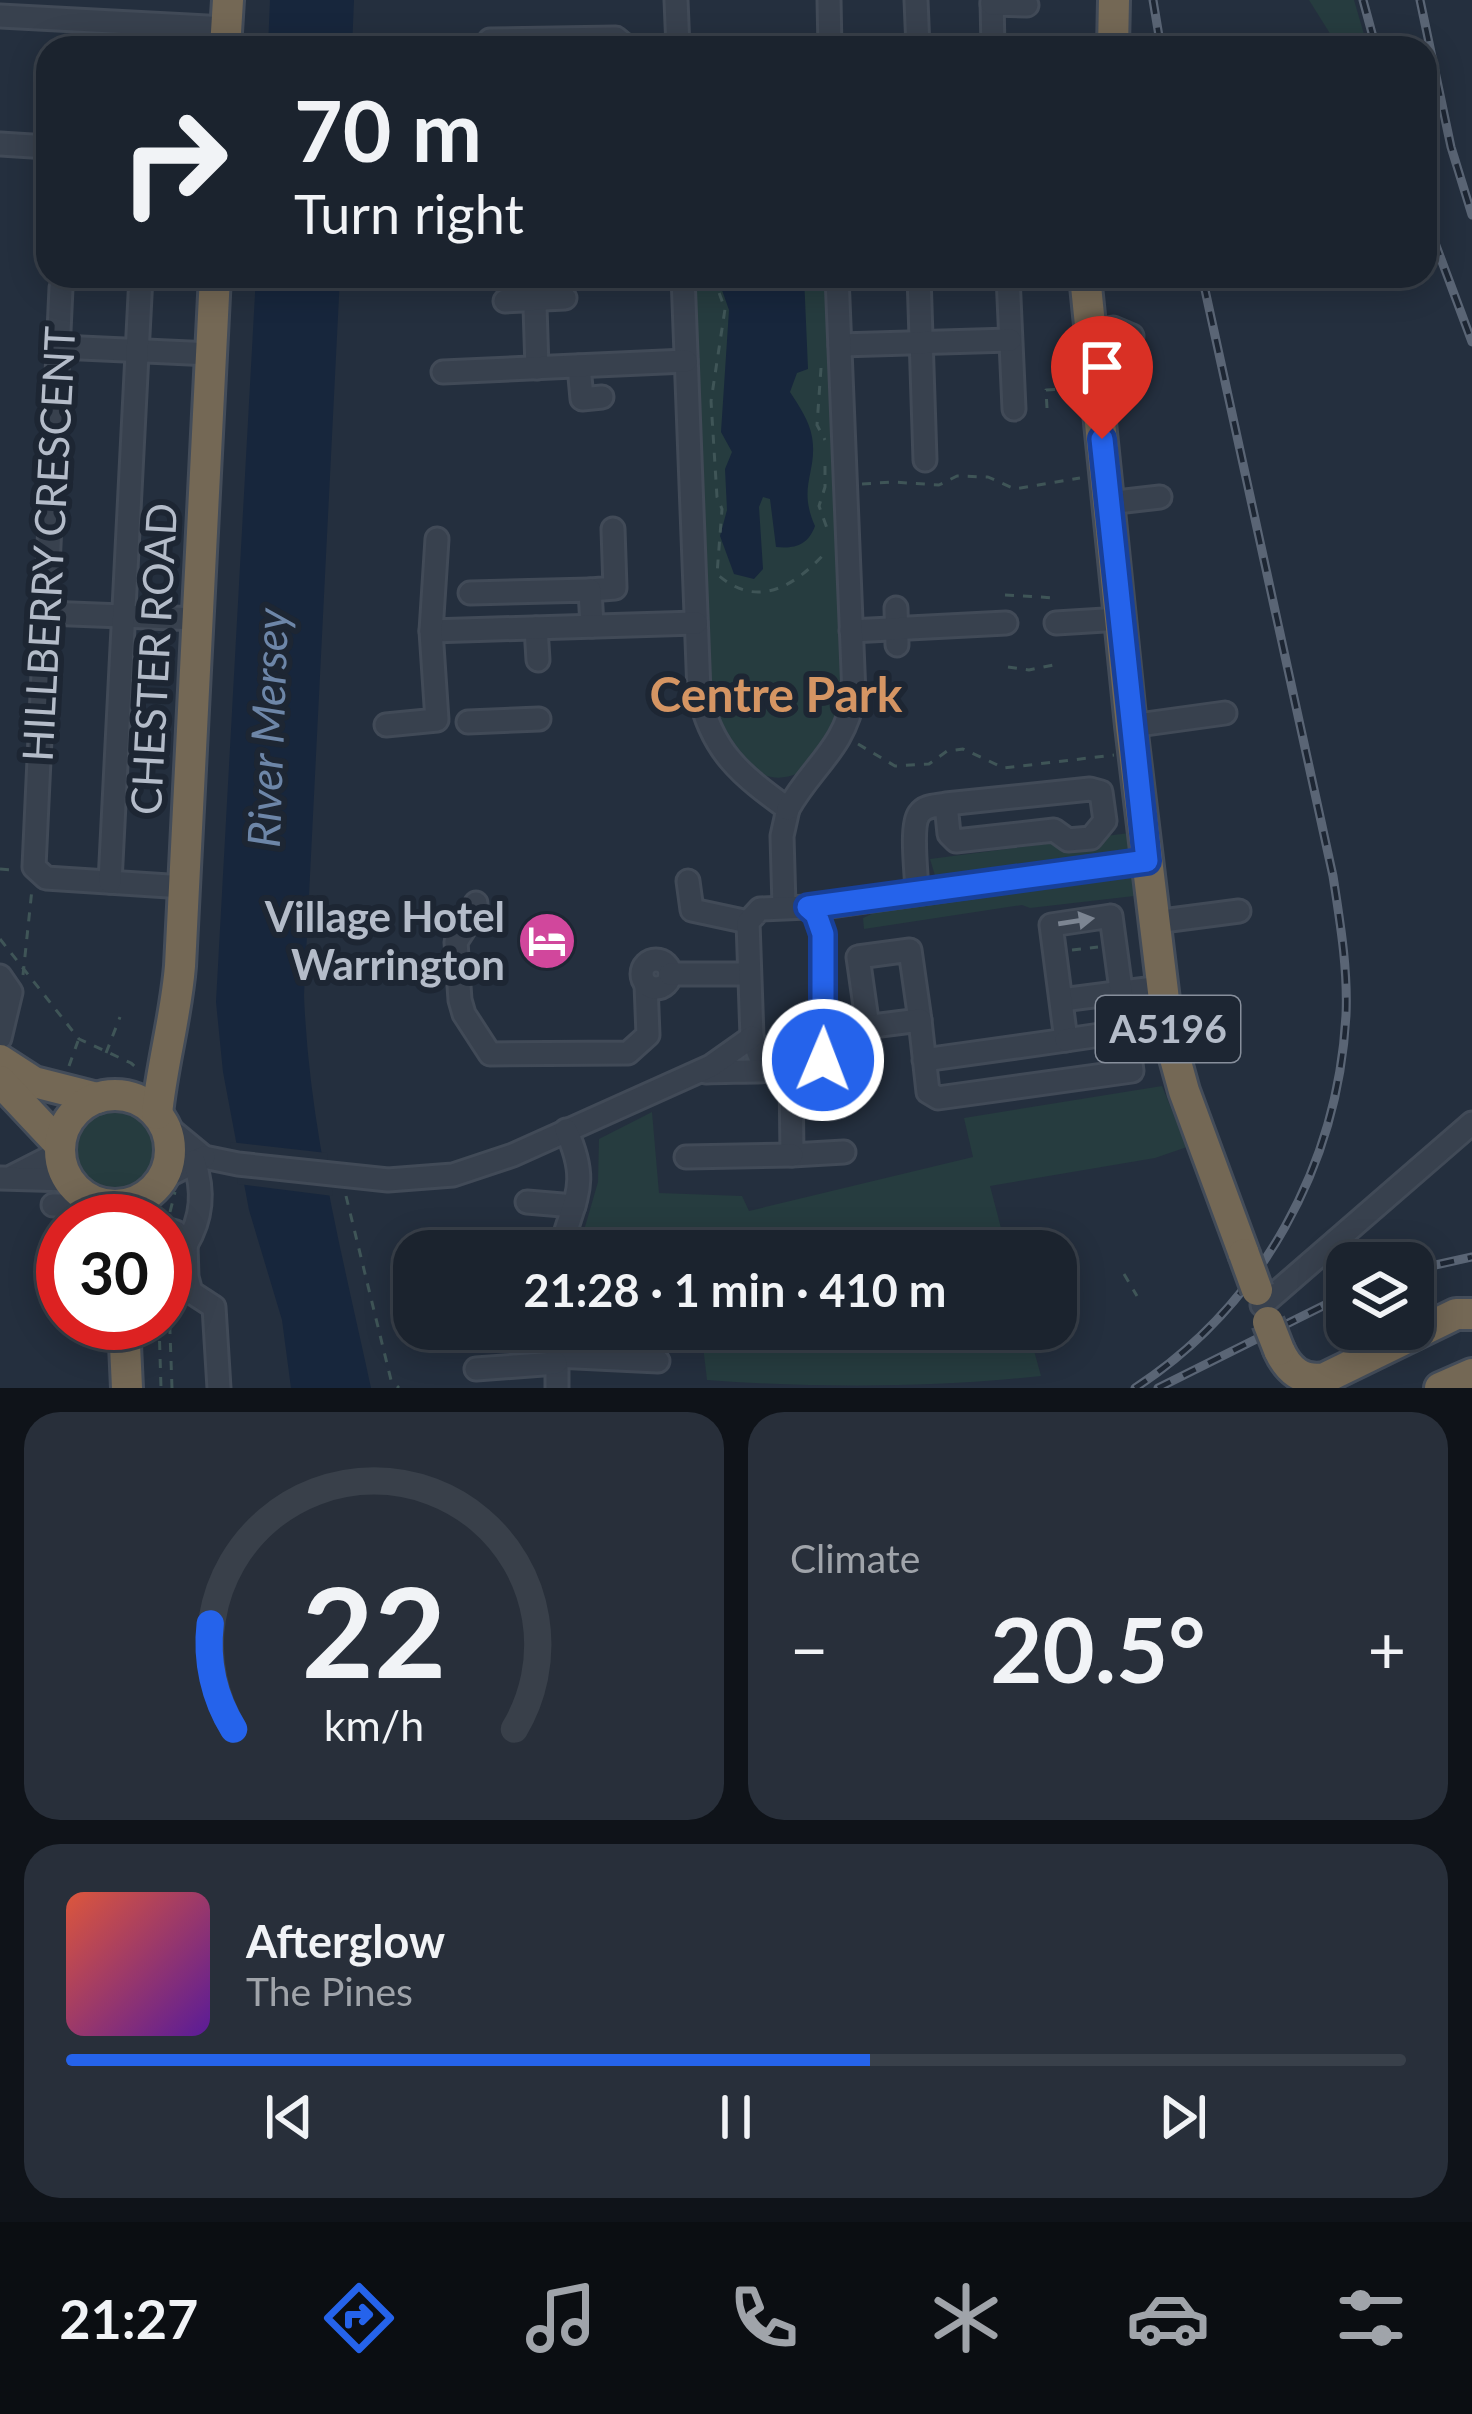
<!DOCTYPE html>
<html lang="en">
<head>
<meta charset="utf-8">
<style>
  :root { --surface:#1b232e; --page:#282f3a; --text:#f1f3f6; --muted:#a0a4aa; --line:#39404a; --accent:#2563eb }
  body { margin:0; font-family:Lato,sans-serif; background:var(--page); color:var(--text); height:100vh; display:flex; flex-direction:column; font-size:45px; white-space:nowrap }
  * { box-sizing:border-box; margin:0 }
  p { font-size:39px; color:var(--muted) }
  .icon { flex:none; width:66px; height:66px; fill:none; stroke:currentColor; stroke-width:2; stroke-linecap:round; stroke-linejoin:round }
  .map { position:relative; height:1388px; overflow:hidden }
  .side { display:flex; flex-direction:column; gap:24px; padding:24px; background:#0f1319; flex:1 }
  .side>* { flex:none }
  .hud { position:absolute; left:36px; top:36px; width:1401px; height:252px; border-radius:36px; box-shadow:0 6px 30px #0003,0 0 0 3px var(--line); background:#1b232e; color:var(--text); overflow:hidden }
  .buttons { position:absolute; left:1326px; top:1242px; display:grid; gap:24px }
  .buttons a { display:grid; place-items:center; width:108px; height:108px; border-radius:24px; background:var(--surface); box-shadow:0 6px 30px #0003,0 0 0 3px var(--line); font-size:60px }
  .speed { position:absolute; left:36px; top:1194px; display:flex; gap:24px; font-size:60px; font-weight:700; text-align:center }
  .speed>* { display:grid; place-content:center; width:156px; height:156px; border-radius:50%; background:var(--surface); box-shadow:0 6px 30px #0003,0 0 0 3px var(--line); line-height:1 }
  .speed .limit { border:18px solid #d22; background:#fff; color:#111 }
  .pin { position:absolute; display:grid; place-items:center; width:102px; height:102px; color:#fff; margin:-123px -51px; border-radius:50% 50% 50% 0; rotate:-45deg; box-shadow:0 0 12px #0007 }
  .pin .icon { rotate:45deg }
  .me { position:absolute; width:132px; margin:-66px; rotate:1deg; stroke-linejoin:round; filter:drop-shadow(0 0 9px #0008) }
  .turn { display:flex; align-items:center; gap:42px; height:252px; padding:0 60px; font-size:54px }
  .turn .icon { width:156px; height:156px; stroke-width:2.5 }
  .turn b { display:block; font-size:84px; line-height:102px }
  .big { font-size:90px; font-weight:700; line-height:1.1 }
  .side .tile { flex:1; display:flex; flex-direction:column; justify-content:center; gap:18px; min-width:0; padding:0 42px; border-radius:36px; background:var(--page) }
  .side .dial { align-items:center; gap:0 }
  .dial svg { height:312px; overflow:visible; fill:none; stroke:var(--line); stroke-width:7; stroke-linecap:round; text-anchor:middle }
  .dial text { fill:var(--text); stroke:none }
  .song { display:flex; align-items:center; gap:36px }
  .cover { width:144px; height:144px; border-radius:18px; background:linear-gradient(135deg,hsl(10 70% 55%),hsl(270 70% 35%)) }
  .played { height:12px; border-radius:6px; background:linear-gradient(90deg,var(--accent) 60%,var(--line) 60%) }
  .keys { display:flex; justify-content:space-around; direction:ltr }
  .heat { display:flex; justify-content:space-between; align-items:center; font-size:66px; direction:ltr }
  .side .tiles { flex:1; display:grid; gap:24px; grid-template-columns:1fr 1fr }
  .tile:last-child { grid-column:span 2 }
  .trip { position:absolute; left:393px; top:1230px; width:684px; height:120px; border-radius:36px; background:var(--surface); box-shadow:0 6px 30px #0003,0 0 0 3px var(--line); font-weight:700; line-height:120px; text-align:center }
  .tabs { display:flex; height:192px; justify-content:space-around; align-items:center; background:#0b0e12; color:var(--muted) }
  .tabs .icon { width:84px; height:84px }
  .tabs .current { color:var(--accent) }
  .tabs b { font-size:54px; color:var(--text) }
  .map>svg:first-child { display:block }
  .green { fill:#263c3f }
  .water { fill:#17263c }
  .pier { fill:#242f3e }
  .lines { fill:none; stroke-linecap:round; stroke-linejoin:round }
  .minor-casing { stroke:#414a57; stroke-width:27 }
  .highway-casing { stroke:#434c59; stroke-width:36 }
  .path { stroke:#3f5557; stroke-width:3; stroke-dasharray:9 9; stroke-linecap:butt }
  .minor { stroke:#38414e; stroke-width:21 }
  .highway { stroke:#746855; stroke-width:30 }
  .rail-casing { stroke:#5a6575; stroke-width:9 }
  .rail { stroke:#1d2633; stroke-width:4.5; stroke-dasharray:14; stroke-linecap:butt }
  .highway-bridge-casing { stroke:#434c59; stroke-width:36; stroke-linecap:butt }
  .highway-bridge { stroke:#746855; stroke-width:30 }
  .oneway { fill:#7c8592 }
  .route-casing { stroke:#184099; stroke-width:30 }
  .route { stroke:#2563eb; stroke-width:21 }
  .labels { text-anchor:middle; stroke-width:12; stroke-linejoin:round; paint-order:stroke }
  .shield { fill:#1d2633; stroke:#878f9c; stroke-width:3 }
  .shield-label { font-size:39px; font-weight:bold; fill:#b4bcc9 }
  .street-label { font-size:42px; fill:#b4bcc9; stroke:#1d2633 }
  .poi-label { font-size:42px; font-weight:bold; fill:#b4bcc9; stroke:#1d2633; text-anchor:end }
  .water-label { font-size:45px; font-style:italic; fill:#6d86a8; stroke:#1d2633 }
  .quarter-label { font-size:48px; font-weight:bold; fill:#d59563; stroke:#1d2633 }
</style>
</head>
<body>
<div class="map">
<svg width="1472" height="1388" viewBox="0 0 1472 1388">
  <rect width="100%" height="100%" fill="#242f3e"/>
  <g class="green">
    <polygon points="1309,0 1354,0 1368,48 1339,48"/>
    <path d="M693 276H831L846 683C844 695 844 709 840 720 828 758 788 797 751 767 740 758 727 746 721 733 714 719 712 702 707 688Z"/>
    <polygon points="1129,833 1131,849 1127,854 936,879 930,859"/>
    <polygon points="1130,876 1135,878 1143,895 1030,908 1022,905 864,929 863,918 880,910"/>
    <polygon points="1162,1086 1187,1147 1155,1158 990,1186 1007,1251 578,1251 598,1182 599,1139 652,1112 659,1193 742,1196 749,1211 973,1157 964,1118"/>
    <circle cx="115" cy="1147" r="41"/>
    <path d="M701 1329H1028L1041 1376C932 1388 816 1388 707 1380Z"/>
  </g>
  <g class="water">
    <polygon points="270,0 354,0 352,48 268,48"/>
    <path d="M256 276H340L304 995C309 1129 343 1257 371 1388H291L282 1320 249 1210 223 1072 216 1002Z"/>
    <path d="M717 276H804L808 369 797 373 790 392C799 406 809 420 812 437 818 472 797 486 815 526 808 545 795 549 776 547L770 499 763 497 759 507 763 569 754 579 734 574 720 536 727 510 725 469 732 452 721 432 729 310Z"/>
  </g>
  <polygon class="pier" points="230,1142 327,1153 333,1196 238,1184"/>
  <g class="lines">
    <g class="minor-casing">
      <g id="minor">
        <polyline points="676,0 678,48"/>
        <polyline points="829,0 830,48"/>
        <polyline points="916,0 918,48"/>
        <polyline points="992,0 993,48"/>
        <polyline points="992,4 1027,5"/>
        <polyline points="0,16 226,28"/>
        <polyline points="490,40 616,38 628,48"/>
        <polyline points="0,144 48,147"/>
        <polyline points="534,276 537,368"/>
        <path d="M683 276 699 692C711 751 741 775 788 809L782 836 784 906"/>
        <polyline points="919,276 925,460"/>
        <polyline points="1008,276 1014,409"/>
        <polyline points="61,288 34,867 46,878 184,887"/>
        <polyline points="505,301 565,298"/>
        <polyline points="1092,331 1113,328 1132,336"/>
        <polyline points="840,345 1010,340"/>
        <polyline points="60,347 211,354"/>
        <polyline points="579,366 582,399 602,397"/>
        <polyline points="443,372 686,361"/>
        <polyline points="1108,503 1160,497"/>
        <polyline points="590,590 615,588 613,529"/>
        <polyline points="470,593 590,590 592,626"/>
        <polyline points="896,608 897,645"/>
        <polyline points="46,613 198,619"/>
        <polyline points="1056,623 1121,619"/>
        <polyline points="536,628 538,660"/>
        <polyline points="431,631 696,623"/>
        <polyline points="851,631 1006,623"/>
        <polyline points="468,722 539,719"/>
        <polyline points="386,725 437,720 431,631 437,539"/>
        <polyline points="1131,726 1225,713"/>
        <path d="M788 809C812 766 845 748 854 695L837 276"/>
        <polyline points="688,881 692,910 748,922"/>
        <polyline points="110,882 141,276"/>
        <path d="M917 893C917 876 910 827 919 814 925 805 936 806 946 804L1090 789 1101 792 1105 821 1091 838 1068 840 1054 830 956 841 949 834 946 804"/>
        <polyline points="476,903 476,911 456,942 460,1000 464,1014 490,1054 628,1053 648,1035 646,984"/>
        <polyline points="1155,922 1239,911"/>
        <circle cx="656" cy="974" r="14"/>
        <polyline points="670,974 749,974"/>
        <polyline points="0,976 11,992 0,1038"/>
        <polyline points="1062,1000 1162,987"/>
        <polyline points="868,1027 858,957 910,950 920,1020"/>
        <polyline points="825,1032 920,1020 928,1092 938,1098 1132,1071 1111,916 1051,925 1066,1040 924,1060"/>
        <polyline points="1066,1040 1127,1031"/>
        <polyline points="764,1067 752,1037 748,922 760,909 831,906 1147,861"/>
        <polyline points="791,1071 792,1155 844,1152"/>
        <path d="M706 1072C734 1070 807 1074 823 1060V934L816 914 808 907"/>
        <polyline points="164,1124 204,1157 238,1164 388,1180 453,1175 513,1155 711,1066 752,1037"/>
        <polyline points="686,1157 792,1155"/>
        <polyline points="13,1176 60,1152"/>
        <polyline points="0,1178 69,1180"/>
        <polyline points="162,1179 204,1157"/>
        <polyline points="527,1202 574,1206"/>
        <polyline points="53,1205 67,1205 81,1221"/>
        <polyline points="165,1229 176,1232 186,1245 187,1277 191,1292 214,1307 219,1388"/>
        <path d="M186 1245C203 1217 204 1190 194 1161"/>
        <path d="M560 1251C574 1197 591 1185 566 1130"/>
        <polyline points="1262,1305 1472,1123"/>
        <polyline points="557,1329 557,1388"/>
        <polyline points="556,1356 658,1361"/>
        <polyline points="476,1369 556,1363"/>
      </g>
    </g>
    <g class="highway-casing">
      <g id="highway">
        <polyline points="225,48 228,0"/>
        <polyline points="1113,48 1114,0"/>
        <polyline points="1085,276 1131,726 1168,1033 1184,1091 1244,1254"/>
        <polyline points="0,1060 34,1082 97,1098"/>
        <polyline points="0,1081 60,1145"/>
        <circle cx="115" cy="1150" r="55"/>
        <path d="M157 1114C162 1064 176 1016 180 966L215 276"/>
        <polyline points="124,1323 127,1388"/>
        <path d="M1279 1350C1288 1370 1302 1382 1325 1378L1456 1314H1472"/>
        <polyline points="1440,1388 1472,1374"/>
      </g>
    </g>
    <g class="path">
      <path d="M713 276 725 309 711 401 717 497 722 509 717 574C758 611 796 585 827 551"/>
      <polyline points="1029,288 1061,288"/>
      <polyline points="821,368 817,425 825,440"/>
      <polyline points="1047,408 1046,390 1069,389 1067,330"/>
      <polyline points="825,466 825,487 819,506 828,531"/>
      <polyline points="862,484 893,482 939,485 957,476 988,477 1015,489 1080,478"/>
      <polyline points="1005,595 1056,598"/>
      <polyline points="1008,667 1029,670 1058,664"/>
      <polyline points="858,744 895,766 929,764 947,751 963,749 1004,768 1114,755"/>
      <polyline points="0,869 14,870"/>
      <polyline points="0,939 79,1039 131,1063 139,1070"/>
      <polyline points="1072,950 1098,947"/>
      <polyline points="23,975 32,889"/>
      <polyline points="106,1053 120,1017"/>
      <polyline points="69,1066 78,1041"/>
      <polyline points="346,1196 391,1380 399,1388"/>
      <polyline points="170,1212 175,1192"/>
      <polyline points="1124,1274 1137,1296"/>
      <polyline points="159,1323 161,1388"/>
      <polyline points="172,1388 169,1305 173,1301"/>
    </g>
    <use href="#minor" class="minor"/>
    <use href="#highway" class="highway"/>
    <g class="rail-casing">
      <g id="rail">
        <polyline points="1153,0 1161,48"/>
        <polyline points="1363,0 1376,48"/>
        <polyline points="1420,0 1451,147 1472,215"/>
        <polyline points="1425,216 1472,342"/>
        <polyline points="1413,1270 1472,1257"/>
        <path d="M1135 1388C1262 1305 1338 1165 1346 1015 1348 968 1340 922 1333 876L1202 276"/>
        <polyline points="1158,1388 1347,1294"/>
      </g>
    </g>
    <use href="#rail" class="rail"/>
    <g class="highway-bridge-casing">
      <g id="highway-bridge">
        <polyline points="1244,1254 1257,1290"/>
        <polyline points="1268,1322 1279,1350"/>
      </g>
    </g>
    <use href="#highway-bridge" class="highway-bridge"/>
  </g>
  <defs><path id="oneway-solid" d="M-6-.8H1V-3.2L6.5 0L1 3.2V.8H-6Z" transform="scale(3)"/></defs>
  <use class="oneway" href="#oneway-solid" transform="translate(1076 921) rotate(-9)"/>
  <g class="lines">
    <g class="route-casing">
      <polyline id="route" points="823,1060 823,934 816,914 808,907 1147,861 1102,439"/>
    </g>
    <use href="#route" class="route"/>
  </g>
  <defs>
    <g id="hotel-disc" transform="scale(3)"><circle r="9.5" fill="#d1479c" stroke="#1d2633"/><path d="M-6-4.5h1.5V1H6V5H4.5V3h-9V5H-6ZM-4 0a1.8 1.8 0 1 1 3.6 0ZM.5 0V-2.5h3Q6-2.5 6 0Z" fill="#fff"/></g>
  </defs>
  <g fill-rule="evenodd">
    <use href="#hotel-disc" x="547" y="941"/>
  </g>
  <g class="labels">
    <rect class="shield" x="1096" y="996" width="144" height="66" rx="9"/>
    <g class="shield-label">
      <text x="1168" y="1043">A5196</text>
    </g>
    <g class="street-label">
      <text transform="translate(49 544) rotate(-87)" y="15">HILLBERRY CRESCENT</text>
      <text transform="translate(154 659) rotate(-87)" y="15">CHESTER ROAD</text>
    </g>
    <g class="poi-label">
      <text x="505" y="932">Village Hotel<tspan x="505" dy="48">Warrington</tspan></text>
    </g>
    <g class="water-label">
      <text transform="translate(268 728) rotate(-88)" y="16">River Mersey</text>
    </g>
    <g class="quarter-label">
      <text x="776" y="712">Centre Park</text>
    </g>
  </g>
</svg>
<div class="buttons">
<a><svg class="icon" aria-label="layers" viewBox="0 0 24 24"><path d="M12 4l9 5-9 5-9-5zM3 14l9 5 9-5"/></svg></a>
</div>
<div class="speed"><div class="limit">30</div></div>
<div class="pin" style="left:1102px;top:439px;background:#d93025"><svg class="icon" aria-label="arrive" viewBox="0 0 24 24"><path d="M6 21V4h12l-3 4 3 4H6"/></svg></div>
<svg class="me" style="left:823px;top:1060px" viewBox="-20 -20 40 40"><circle r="17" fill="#2563eb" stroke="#fff" stroke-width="3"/><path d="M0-11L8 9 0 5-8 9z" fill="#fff"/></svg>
<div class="trip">21:28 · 1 min · 410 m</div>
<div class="hud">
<div class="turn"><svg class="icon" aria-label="right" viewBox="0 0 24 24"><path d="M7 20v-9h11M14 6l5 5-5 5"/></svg><div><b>70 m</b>Turn right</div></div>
</div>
</div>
<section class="side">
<div class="tiles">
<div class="tile dial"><svg viewBox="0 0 100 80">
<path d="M14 69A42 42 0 1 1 86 69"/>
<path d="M14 69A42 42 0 0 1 8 42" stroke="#2563eb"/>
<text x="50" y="56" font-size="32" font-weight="700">22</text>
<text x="50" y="72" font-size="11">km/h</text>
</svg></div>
<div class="tile"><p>Climate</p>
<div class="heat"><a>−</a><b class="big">20.5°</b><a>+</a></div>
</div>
<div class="tile">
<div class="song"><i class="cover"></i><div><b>Afterglow</b><p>The Pines</p></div></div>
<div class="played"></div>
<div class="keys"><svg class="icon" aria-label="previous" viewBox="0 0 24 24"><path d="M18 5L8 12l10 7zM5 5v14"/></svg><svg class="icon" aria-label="pause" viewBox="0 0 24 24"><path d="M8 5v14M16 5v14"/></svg><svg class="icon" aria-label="next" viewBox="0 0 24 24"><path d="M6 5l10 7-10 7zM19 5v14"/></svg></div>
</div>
</div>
</section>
<nav class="tabs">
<b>21:27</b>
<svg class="icon current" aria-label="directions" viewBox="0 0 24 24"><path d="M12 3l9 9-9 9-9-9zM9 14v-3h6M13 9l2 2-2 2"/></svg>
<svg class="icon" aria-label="music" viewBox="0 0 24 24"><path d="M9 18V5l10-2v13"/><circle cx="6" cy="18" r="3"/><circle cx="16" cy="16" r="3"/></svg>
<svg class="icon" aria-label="phone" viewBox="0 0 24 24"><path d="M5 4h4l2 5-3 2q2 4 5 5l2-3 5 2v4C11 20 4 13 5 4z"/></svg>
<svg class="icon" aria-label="climate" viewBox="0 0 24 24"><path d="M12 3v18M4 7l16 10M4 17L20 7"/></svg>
<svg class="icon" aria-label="car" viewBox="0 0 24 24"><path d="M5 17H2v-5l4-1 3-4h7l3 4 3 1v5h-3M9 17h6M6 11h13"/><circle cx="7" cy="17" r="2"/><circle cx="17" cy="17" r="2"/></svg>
<svg class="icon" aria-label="filters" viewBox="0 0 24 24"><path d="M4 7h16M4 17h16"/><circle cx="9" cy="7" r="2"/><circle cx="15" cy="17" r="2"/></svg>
</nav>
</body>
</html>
